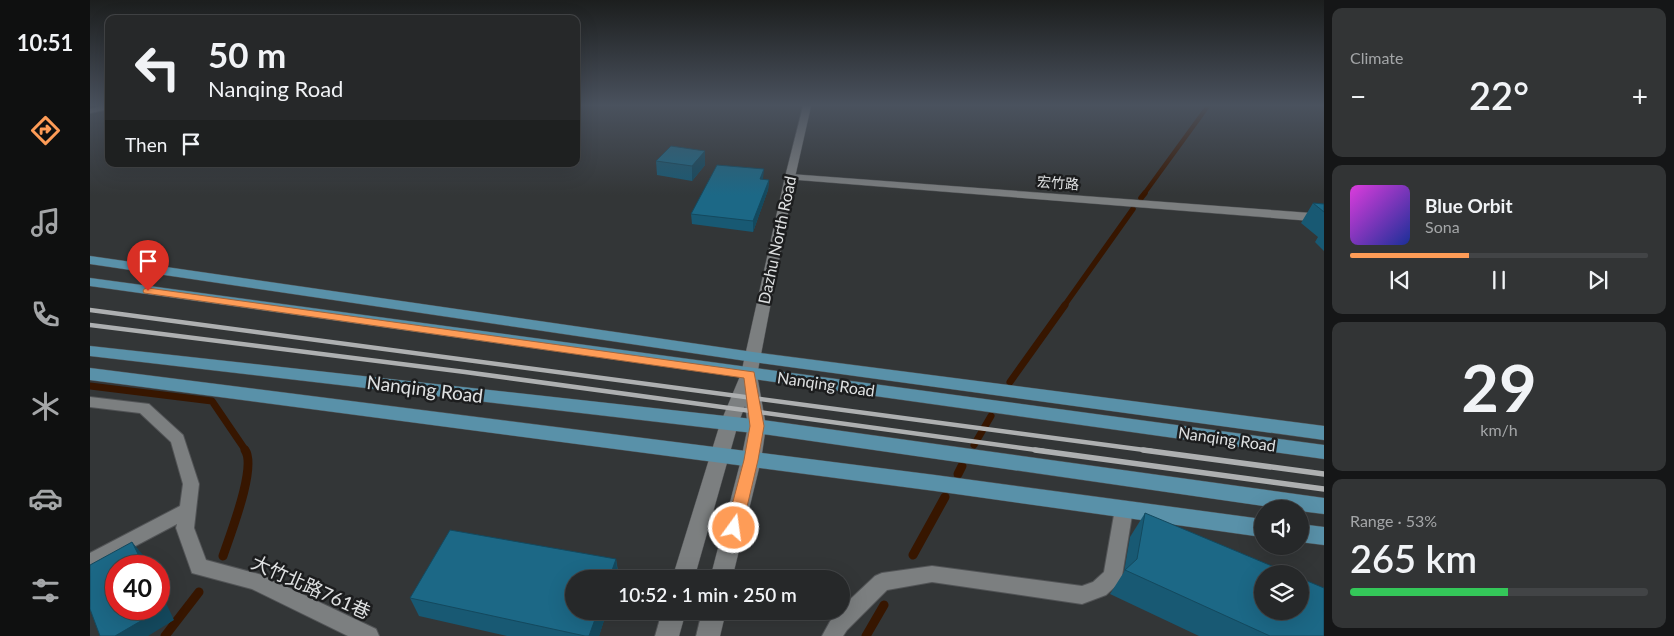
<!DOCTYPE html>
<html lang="en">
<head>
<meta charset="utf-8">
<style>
  :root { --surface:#262829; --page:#323435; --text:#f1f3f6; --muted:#a4a6a8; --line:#424446; --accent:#fe9c57 }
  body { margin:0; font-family:Lato,"Noto Sans TC",sans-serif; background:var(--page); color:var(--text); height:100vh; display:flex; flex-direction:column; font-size:19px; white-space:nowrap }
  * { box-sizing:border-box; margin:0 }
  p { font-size:16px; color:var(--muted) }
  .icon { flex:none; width:28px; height:28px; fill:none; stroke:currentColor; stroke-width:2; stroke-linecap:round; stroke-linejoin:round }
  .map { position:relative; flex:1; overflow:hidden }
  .details { display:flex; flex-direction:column; gap:8px; padding:8px; background:#151617; width:350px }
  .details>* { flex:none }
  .hud { position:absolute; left:15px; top:15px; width:475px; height:152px; border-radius:10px; box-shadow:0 5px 20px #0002,0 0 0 1px var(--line); background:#262829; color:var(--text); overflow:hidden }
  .controls { position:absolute; left:1164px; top:500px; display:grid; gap:10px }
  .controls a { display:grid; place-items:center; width:55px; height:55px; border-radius:50%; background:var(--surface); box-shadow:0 5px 20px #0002,0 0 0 1px var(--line); font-size:25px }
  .speed { position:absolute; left:15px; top:555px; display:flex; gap:10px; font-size:25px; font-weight:700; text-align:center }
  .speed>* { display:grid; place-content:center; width:65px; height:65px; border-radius:50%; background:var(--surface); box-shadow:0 5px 20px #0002,0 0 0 1px var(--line); line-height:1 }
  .speed .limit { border:8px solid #d22; background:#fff; color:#111 }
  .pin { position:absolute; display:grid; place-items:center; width:42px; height:42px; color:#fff; margin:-51px -21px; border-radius:50% 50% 50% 0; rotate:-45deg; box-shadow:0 0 5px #0007 }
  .pin .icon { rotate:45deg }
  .me { position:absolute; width:55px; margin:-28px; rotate:14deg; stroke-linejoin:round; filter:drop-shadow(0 0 4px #0008) }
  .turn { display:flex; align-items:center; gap:18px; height:105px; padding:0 20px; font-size:22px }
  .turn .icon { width:65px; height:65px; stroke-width:2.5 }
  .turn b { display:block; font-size:35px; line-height:42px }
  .then { display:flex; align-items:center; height:48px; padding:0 20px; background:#0003; gap:10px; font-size:19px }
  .big { font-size:38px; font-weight:600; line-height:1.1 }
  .details .card { flex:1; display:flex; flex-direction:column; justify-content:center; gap:8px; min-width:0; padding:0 18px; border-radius:10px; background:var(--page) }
  .details .dial { align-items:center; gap:0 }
  .dial b { font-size:65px; line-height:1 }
  .song { display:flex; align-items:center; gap:15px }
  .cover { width:60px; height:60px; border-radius:8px; background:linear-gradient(135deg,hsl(300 70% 55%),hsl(230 70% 35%)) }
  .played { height:5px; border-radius:2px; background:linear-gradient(90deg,var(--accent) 40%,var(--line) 40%) }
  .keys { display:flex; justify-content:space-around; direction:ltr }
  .heat { display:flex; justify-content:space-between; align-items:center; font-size:28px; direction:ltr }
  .charge { height:8px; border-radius:4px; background:linear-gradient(90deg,#34c759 53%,var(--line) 0) }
  .trip { position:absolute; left:475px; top:570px; width:285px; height:50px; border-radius:25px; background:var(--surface); box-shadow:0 5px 20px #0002,0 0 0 1px var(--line); font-weight:600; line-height:50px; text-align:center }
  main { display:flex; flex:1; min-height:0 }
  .menu { display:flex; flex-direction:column; width:90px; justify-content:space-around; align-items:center; background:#0f1010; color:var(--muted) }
  .menu .icon { width:35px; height:35px }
  .menu .active { color:var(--accent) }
  .menu b { font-size:22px; color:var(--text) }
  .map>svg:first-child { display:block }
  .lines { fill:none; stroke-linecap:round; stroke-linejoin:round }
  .stream-far3 { stroke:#371600; stroke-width:4.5 }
  .stream-far2 { stroke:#371600; stroke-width:5.5 }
  .stream-far1 { stroke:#371600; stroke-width:7 }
  .stream { stroke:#371600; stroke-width:9 }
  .lane-casing { stroke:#525456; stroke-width:2 }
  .street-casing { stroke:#525456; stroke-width:1 }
  .secondary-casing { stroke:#525456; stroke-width:1 }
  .primary-casing { stroke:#525456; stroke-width:1 }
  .lane { fill:#7c7f80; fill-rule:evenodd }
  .street { fill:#7c7f80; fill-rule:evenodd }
  .secondary { fill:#7c7f80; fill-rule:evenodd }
  .primary { fill:#5991a9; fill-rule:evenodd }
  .rail-far1 { stroke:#aeb0b1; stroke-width:4.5 }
  .rail { stroke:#aeb0b1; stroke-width:5.5 }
  .wall { fill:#185973 }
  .shaded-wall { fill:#14495e }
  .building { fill:#1c6886; stroke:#14495e }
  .route { fill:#fe9c57; stroke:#a56539 }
  .labels { text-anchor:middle; stroke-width:5; stroke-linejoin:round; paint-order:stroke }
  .far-street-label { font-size:14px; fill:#dfe1e2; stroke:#1c1d1e }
  .street-label { font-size:16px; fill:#dfe1e2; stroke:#1c1d1e }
  .near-street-label { font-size:19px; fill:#dfe1e2; stroke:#1c1d1e }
</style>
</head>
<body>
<main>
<nav class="menu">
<b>10:51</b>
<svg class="icon active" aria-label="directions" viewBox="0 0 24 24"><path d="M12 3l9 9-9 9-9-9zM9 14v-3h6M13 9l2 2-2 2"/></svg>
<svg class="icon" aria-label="music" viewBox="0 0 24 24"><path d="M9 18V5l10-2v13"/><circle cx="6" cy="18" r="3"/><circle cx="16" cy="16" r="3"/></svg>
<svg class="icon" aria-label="phone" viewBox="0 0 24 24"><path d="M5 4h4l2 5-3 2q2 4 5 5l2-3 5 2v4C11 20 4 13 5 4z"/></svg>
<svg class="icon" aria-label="climate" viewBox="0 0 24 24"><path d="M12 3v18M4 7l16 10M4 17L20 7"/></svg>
<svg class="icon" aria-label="car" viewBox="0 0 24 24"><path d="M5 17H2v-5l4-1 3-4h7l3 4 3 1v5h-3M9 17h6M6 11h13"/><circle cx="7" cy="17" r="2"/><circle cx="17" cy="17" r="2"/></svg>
<svg class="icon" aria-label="filters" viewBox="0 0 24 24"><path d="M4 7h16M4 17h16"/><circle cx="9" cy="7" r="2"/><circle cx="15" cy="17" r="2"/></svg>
</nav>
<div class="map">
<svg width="1234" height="636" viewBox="0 0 1234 636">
  <rect width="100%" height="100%" fill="#333637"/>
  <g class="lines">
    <polyline class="stream-far3" points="1054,194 1118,106"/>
    <g class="stream-far2">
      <polyline points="1051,198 1055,193"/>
      <polyline points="974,306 1043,209"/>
    </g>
    <g class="stream-far1">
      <polyline points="920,382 975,305"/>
      <polyline points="0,386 122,401 156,451"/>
      <polyline points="884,445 901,416"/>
    </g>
    <g class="stream">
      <polyline points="868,474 872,466"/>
      <polyline points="823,555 855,497"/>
      <path d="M133 556C140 535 167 467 155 450"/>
      <polyline points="75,636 109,592"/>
      <polyline points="776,636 794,605"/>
    </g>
    <g class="lane-casing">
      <g id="lane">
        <polygon points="12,106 19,106 19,109 0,113 0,109"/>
        <polygon points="0,397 59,404 93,435 109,484 104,528 116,560 172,575 286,629 289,636 258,636 162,589 102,573 86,528 87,524 0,570 0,553 90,506 93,484 81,442 50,413 0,407"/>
        <polygon points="1034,502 1040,504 1043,509 1032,576 1030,582 1016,595 992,604 842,582 797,590 757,630 753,636 732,636 743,616 748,611 751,611 751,608 785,576 792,573 842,566 992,586 1003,582 1014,572 1025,509 1028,504"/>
      </g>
    </g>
    <g class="street-casing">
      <polygon id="street" points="700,174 1234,214 1234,222 696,179 695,177 696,175"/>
    </g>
    <g class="secondary-casing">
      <g id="secondary">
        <polygon points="713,106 721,106 705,177 667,375 676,426 671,460 642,579 620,579 651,460 658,426 655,406 648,424 604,579 582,579 630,424 651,374 695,177"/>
        <polygon points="572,611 596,611 589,636 565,636"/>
        <polygon points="612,611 636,611 630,636 606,636"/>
      </g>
    </g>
    <g class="primary-casing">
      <g id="primary">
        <polygon points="0,256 663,352 1234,426 1234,440 663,362 0,264"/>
        <polygon points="0,278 1234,445 1234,459 0,286"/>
        <polygon points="0,346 680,421 1234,498 1234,514 1210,511 1210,509 1195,509 680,435 0,356"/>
        <polygon points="0,368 845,475 1172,519 1172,537 845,491 0,380"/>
        <polygon points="1210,524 1234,527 1234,545 1210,542"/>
      </g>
    </g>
    <use href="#lane" class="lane"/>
    <use href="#street" class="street"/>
    <use href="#secondary" class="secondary"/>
    <use href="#primary" class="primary"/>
    <g class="rail-far1">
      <polyline points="0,310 1062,451"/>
      <polyline points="0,325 375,372 954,451"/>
    </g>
    <g class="rail">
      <polyline points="945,450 1234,489"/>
      <polyline points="1053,450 1234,474"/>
    </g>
  </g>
  <g class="wall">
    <polygon points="566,161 615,165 602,181 567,175"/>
    <polygon points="673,180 679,180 678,190 663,232 602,224 601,214"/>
    <polygon points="1223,203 1234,204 1234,251 1225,242 1228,237 1211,223"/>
    <polygon points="1055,513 1234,636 1109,636 1020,594 1034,572 1040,537"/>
    <polygon points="526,559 529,577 484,611 517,611 509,636 417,636 329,616 320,598"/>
  </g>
  <g class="shaded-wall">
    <polygon points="615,151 615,165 602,181 602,166"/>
    <polygon points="674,169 673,179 670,179"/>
    <polygon points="679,180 678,190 663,232 663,221"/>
    <polygon points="42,542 53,555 59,566 54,566"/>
    <polygon points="526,559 528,579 519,579"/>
    <polygon points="69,588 84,620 58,636 25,636 69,599"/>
    <polygon points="508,611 517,611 509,636 499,636"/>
  </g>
  <g class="building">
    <polygon points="581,146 615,151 602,166 566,161"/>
    <polygon points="627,165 674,169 670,179 679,180 663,221 601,214"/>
    <polygon points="1223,203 1234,204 1234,212"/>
    <polygon points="1055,513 1201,574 1172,574 1172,611 1210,611 1210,578 1234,588 1234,636 1180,636 1035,570 1047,559"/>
    <polygon points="360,530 526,559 519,579 484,579 484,611 508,611 499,636 495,636 320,598"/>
    <polygon points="42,542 54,566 26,566 26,609 69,609 69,599 73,608 25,636 10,636 0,609 0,565"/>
  </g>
  <linearGradient id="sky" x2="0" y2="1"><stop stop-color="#1c1e1e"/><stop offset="0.54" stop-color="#4a525e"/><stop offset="1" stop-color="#4a525e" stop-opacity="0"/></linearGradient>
  <rect width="1234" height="195" fill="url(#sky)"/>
  <polygon class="route" points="58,288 664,372 674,426 668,460 652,528 650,533 644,535 638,533 636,528 654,460 660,426 654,378 54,293 53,291 54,289"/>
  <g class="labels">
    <g class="far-street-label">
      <text transform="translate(968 183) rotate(4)" y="5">宏竹路</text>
    </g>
    <g class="street-label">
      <text transform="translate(687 240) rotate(-78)" y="6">Dazhu North Road</text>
      <text transform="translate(736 384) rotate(8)" y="6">Nanqing Road</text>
      <text transform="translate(1137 439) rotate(8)" y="6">Nanqing Road</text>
    </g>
    <g class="near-street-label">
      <text transform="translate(335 389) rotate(7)" y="7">Nanqing Road</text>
      <text transform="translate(221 587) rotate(24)" y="7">大竹北路761巷</text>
    </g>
  </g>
</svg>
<div class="controls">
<a><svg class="icon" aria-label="sound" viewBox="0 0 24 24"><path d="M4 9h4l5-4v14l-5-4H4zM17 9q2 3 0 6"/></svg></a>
<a><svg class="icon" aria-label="layers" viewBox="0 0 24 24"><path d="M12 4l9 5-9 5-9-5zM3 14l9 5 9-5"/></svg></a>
</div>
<div class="speed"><div class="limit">40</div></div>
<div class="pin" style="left:58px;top:291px;background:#d93025"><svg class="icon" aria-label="arrive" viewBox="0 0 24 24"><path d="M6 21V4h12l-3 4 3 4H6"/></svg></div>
<svg class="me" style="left:644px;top:528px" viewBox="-20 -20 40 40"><circle r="17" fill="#fe9c57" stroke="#fff" stroke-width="3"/><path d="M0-11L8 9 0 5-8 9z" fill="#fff"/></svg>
<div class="trip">10:52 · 1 min · 250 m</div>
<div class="hud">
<div class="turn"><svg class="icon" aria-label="left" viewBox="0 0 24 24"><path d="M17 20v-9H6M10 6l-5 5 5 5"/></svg><div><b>50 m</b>Nanqing Road</div></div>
<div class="then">Then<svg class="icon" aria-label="arrive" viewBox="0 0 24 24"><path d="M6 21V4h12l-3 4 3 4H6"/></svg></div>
</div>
</div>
<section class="details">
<div class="card"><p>Climate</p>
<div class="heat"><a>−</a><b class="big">22°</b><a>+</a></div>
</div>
<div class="card">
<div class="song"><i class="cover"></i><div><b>Blue Orbit</b><p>Sona</p></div></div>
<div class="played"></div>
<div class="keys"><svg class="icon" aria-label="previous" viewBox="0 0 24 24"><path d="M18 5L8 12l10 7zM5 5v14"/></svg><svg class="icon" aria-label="pause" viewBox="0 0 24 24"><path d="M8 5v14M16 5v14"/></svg><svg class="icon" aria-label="next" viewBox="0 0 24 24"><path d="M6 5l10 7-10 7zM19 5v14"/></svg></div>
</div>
<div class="card dial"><b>29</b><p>km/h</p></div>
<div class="card"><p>Range · 53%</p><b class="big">265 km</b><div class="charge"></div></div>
</section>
</main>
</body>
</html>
